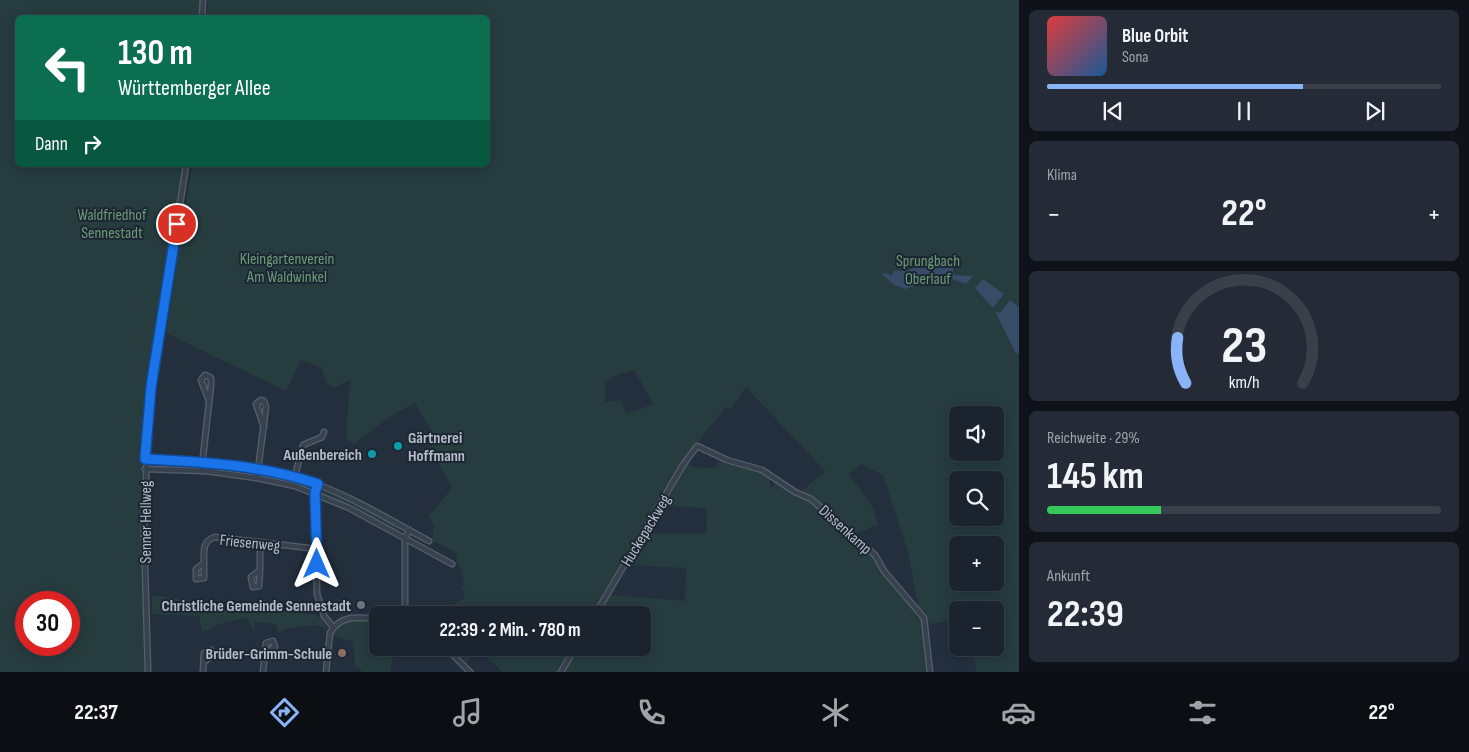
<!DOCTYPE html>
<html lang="de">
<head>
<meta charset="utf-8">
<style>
  :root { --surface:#1b232e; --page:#242b36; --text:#f1f3f6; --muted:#a0a4aa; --line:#39404a; --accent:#8ab4f8 }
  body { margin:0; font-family:"Sofia Sans Condensed",sans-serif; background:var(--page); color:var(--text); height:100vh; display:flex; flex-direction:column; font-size:19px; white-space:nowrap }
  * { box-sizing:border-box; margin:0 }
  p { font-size:16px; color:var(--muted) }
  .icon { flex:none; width:28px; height:28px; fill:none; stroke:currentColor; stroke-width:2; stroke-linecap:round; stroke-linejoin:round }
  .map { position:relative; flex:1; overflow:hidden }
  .side { display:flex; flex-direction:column; gap:10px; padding:10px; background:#0f1319; width:450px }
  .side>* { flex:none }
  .banner { position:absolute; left:15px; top:15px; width:475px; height:152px; border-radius:8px; box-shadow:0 2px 12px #0003,0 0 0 1px var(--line); background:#0b6e4f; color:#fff; overflow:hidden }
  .buttons { position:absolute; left:949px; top:406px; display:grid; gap:10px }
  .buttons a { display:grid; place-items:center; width:55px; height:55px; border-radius:8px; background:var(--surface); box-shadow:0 2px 12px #0003,0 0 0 1px var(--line); font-size:25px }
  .speed { position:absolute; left:15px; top:591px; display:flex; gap:10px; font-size:25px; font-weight:700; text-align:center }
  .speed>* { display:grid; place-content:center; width:65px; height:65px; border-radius:50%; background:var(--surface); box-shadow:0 2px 12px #0003,0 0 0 1px var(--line); line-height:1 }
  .speed .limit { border:8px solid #d22; background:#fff; color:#111 }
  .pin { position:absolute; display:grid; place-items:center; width:42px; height:42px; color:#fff; margin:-21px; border:2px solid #fff; border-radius:50%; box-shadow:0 1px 5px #0007 }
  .me { position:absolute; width:55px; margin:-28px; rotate:0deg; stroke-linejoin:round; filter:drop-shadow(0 0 4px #0008) }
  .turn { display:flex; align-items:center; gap:18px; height:105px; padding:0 20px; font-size:22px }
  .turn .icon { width:65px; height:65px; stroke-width:2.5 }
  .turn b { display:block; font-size:35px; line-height:42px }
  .then { display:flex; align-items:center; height:48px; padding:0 20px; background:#0003; gap:10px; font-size:19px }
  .big { font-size:38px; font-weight:700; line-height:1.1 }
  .side .widget { flex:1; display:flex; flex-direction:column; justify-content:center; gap:8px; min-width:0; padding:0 18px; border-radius:8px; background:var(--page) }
  .side .dial { align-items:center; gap:0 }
  .dial svg { height:130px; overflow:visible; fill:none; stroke:var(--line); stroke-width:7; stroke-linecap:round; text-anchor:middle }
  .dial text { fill:var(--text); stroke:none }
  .song { display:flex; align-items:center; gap:15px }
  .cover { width:60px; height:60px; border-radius:8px; background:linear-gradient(135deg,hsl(0 70% 55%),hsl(210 70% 35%)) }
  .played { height:5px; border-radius:2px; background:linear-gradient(90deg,var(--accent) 65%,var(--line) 65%) }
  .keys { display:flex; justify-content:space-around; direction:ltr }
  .heat { display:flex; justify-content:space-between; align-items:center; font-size:28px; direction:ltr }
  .charge { height:8px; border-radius:4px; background:linear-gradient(90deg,#34c759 29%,var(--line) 0) }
  .trip { position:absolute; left:369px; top:606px; width:282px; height:50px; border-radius:8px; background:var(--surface); box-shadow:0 2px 12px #0003,0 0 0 1px var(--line); font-weight:700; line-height:50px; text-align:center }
  .dock { display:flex; height:80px; justify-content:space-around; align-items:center; background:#0b0e12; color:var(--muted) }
  .dock .icon { width:35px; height:35px }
  .dock .current { color:var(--accent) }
  .dock b { font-size:22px; color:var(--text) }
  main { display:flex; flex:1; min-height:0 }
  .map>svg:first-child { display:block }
  .green { fill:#263c3f; fill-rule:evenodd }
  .water { fill:#394c67 }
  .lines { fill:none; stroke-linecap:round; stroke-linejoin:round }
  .stream { stroke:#394c67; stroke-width:1 }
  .minor-casing { stroke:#565f6c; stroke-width:7 }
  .minor { stroke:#38414e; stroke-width:4.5 }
  .route-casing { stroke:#114b97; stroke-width:12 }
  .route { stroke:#1a73e8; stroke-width:9 }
  .culture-dot { fill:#0f9aa8; stroke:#1d2633; stroke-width:2 }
  .worship-dot { fill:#6b7280; stroke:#1d2633; stroke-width:2 }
  .education-dot { fill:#8d6e63; stroke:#1d2633; stroke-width:2 }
  .labels { text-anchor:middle; stroke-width:4; stroke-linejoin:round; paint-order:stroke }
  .park-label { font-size:16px; fill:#6b9a76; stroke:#1d2633 }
  .poi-label { font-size:16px; font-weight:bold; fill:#b4bcc9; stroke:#1d2633; text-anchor:end }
  .street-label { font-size:16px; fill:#b4bcc9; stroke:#1d2633 }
</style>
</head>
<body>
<main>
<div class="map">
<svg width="1019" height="672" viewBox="0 0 1019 672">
  <rect width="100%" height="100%" fill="#242f3e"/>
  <g class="green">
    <path d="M0 0H200L199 17 18 18V165H183C170 251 151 336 145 423 138 505 143 589 145 672H0ZM26 602H69V645H26Z"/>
    <path d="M208 0H1019V672H977L971 648H995V610H958L957 620 928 624 931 672H503L477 648 467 662 459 654V648H642V615H453L452 605 465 598 461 586H465L460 566 456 562 457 553 432 540 434 527 429 516 452 488 431 449 434 435 415 403 391 416 354 444 346 438 350 380 334 388 327 384 322 368 301 360 286 391 166 333 192 165H488V18L206 17ZM634 370 654 404 626 414 621 400 605 402V384L614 376ZM746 387 825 471 803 490 796 491 775 476 774 487H770V478L761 472 720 460 716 467 701 469 686 464 675 483 699 440 726 407 730 410ZM958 415H995V452H958ZM861 464 883 475 908 552 919 610 885 570 876 554 854 534 878 525 873 508 849 474ZM958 480H995V518H958ZM661 506 707 508 706 534 646 533ZM958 545H995V582H958ZM627 565 686 568 685 601 609 595Z"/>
    <polygon points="210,465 255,470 255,475 209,471"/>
    <polygon points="261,471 314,484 313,489 261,476"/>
    <polygon points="320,487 351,502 348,506 318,492"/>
    <polygon points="354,503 400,528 398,533 351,508"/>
    <polygon points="152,595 263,610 313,614 322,619 327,629 316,625 289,628 279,632 275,624 255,622 254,631 246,618 216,625 202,632 199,616 152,614"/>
    <polygon points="349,620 377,621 378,648 395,648 390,672 363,672 355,666 353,642 333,635 338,627"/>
  </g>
  <g class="water">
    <polygon points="943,259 952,265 954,275 973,276 966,284 950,278 937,279 905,289 894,285 882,274 886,273 891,276 894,271 905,271"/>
    <polygon points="983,279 1004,294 993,308 975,288"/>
    <polygon points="1010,300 1019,307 1019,353 1016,354 995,311 1000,313"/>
  </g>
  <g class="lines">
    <polyline class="stream" points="1018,360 1019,361"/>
    <g class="minor-casing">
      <g id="minor">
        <polyline points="202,18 203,0"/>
        <path d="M145 459C195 463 248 462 296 477 343 491 386 518 429 541"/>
        <polyline points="145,469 206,471 257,478 295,486 349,508 452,564"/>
        <polyline points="203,471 203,457 211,385 211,378 205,375 201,380 209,401"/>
        <polyline points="295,476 303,445 322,437 324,432"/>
        <polyline points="257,478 266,407 264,401 261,400 256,404 264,427"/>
        <polyline points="318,484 315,492 317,594 324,616 333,627"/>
        <path d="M204 563V578L196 579V569L204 563C204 551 202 541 215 537L317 549"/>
        <polyline points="260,570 259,586 253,587 251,577 260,570 260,542"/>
        <polyline points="405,615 405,539 409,530"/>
        <polyline points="595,615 683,465 697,446 727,460 762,470 795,492 811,499 875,555 884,571 924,618 930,672"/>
        <polyline points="446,648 470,672"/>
        <polyline points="148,672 144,531 149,406 186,165"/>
        <polyline points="203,672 204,653 211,650 212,656 204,662"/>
        <polyline points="263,672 266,643 273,641 275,647 265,653"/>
        <path d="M326 672 330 633C340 614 360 617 378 619"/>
        <polyline points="561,672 575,648"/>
      </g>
    </g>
    <use href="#minor" class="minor"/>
  </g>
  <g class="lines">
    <g class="route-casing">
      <path id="route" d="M177 224 151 387 145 459C204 462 262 465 318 484L315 492 317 564"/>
    </g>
    <use href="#route" class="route"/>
  </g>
  <g class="culture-dot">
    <circle cx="398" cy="446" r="5"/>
    <circle cx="372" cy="454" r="5"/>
  </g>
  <circle class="worship-dot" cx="361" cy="605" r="5"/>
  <circle class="education-dot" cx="342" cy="653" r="5"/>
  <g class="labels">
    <g class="park-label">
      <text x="112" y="220">Waldfriedhof<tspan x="112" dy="18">Sennestadt</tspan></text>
      <text x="287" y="264">Kleingartenverein<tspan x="287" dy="18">Am Waldwinkel</tspan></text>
      <text x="928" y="266">Sprungbach<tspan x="928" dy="18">Oberlauf</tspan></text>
    </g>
    <g class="poi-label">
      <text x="408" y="443" text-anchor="start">Gärtnerei<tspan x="408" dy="18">Hoffmann</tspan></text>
      <text x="362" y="460">Außenbereich</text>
      <text x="351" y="611">Christliche Gemeinde Sennestadt</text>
      <text x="332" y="659">Brüder-Grimm-Schule</text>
    </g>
    <g class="street-label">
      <text transform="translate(145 522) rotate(-90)" y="6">Senner Hellweg</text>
      <text transform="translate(846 529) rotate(42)" y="6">Dissenkamp</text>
      <text transform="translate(645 530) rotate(-59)" y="6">Huckepackweg</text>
      <text transform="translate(250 542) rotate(6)" y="6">Friesenweg</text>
    </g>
  </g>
</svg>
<div class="buttons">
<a><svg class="icon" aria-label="sound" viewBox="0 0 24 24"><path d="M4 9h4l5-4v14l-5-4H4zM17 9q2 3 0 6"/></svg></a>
<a><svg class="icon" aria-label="search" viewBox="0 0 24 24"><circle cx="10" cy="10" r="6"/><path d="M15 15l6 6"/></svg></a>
<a>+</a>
<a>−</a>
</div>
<div class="speed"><div class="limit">30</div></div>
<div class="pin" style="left:177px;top:224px;background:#d93025"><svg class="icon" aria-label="arrive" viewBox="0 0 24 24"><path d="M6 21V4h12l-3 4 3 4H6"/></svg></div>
<svg class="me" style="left:317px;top:564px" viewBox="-20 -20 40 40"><path d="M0-17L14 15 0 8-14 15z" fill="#1a73e8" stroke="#fff" stroke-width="4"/></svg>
<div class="trip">22:39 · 2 Min. · 780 m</div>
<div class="banner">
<div class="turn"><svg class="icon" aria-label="left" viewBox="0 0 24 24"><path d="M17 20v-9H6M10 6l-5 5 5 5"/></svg><div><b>130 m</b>Württemberger Allee</div></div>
<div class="then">Dann<svg class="icon" aria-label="right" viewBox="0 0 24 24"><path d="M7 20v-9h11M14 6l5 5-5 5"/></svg></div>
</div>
</div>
<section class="side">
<div class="widget">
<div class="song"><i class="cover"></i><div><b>Blue Orbit</b><p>Sona</p></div></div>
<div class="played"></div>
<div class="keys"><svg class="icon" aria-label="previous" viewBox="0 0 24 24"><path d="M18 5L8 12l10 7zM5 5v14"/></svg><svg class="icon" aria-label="pause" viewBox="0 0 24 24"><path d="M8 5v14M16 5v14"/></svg><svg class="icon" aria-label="next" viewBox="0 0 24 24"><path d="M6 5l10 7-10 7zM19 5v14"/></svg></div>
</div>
<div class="widget"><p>Klima</p>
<div class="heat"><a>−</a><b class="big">22°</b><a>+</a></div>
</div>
<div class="widget dial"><svg viewBox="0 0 100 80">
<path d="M14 69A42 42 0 1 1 86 69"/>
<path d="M14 69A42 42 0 0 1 9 41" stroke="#8ab4f8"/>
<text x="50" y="56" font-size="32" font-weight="700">23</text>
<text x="50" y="72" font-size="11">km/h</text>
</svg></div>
<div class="widget"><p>Reichweite · 29%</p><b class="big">145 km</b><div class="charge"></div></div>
<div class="widget"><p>Ankunft</p><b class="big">22:39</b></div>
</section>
</main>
<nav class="dock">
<b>22:37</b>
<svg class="icon current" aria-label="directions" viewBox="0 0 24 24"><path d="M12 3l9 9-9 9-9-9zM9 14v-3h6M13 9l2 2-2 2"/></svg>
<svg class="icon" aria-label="music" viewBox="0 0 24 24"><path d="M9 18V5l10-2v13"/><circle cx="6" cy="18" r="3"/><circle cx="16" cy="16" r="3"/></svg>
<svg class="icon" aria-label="phone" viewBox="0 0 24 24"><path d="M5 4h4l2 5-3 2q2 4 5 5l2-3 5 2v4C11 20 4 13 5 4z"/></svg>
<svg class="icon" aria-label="climate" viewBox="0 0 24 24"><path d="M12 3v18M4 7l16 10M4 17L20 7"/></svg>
<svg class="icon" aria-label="car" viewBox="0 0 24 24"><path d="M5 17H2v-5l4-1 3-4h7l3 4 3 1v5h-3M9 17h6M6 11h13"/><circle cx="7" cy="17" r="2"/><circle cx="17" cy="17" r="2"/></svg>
<svg class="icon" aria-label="filters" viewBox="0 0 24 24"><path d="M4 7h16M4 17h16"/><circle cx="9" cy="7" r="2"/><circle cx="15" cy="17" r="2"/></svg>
<b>22°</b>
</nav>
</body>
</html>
